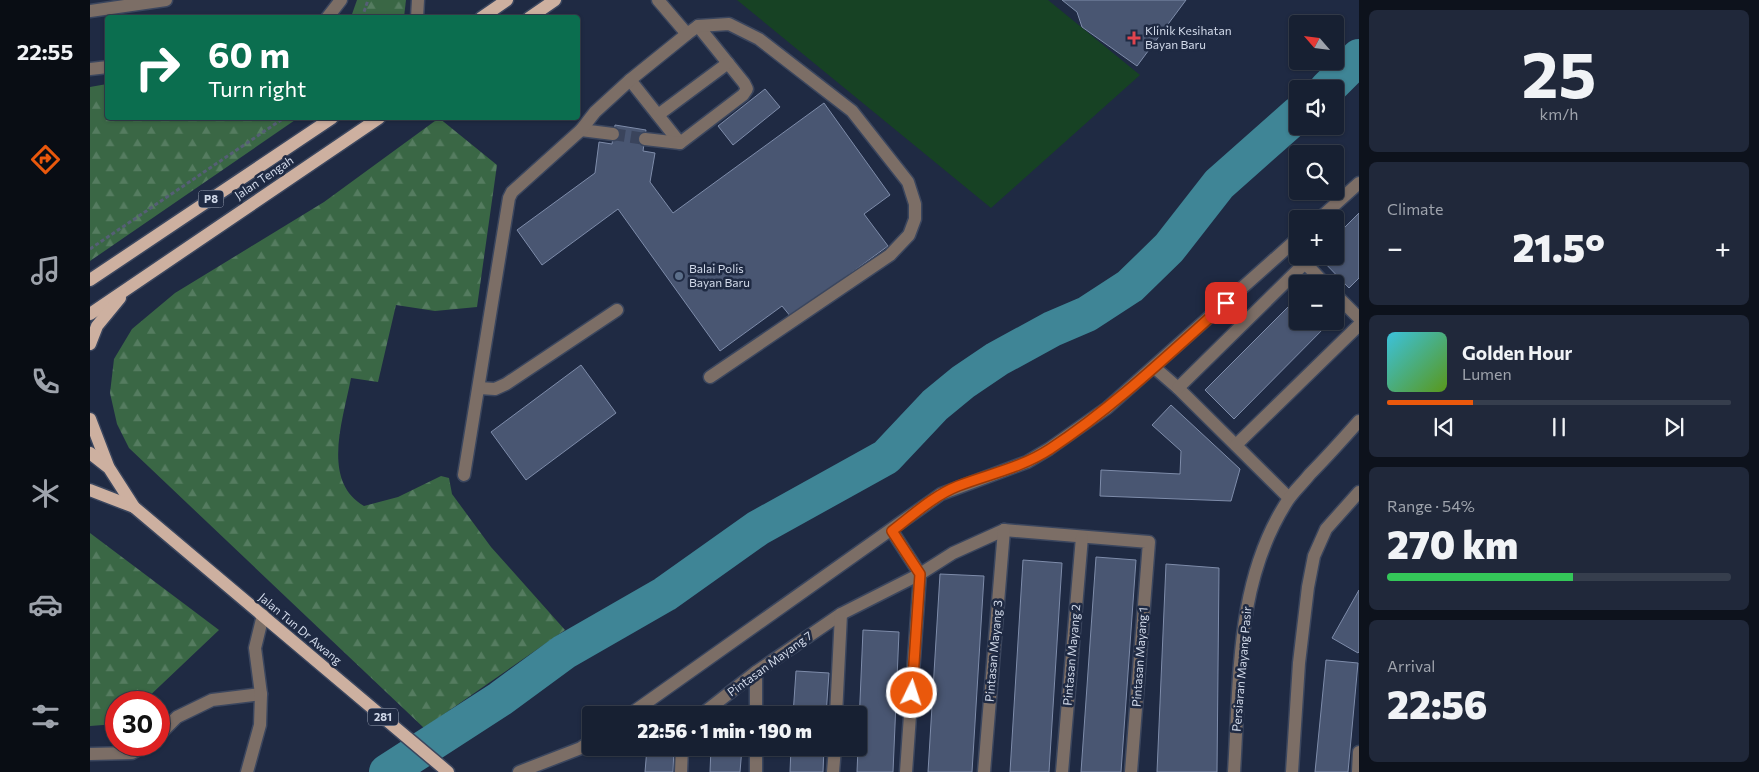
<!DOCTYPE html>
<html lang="en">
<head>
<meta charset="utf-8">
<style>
  :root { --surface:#172032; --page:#20283a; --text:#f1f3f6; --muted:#9ea3ac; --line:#363e4d; --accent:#ea580c }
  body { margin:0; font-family:Commissioner,sans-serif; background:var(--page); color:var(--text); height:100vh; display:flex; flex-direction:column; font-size:19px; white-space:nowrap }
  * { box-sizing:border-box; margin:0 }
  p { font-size:16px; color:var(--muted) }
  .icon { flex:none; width:28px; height:28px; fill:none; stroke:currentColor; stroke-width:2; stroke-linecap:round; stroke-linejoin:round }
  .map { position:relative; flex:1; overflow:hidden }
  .drawer { display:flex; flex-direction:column; gap:10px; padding:10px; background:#0d121c; width:400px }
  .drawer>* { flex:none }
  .top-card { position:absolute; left:15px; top:15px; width:475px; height:105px; border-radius:5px; box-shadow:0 1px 4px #0004,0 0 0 1px var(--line); background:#0b6e4f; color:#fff; overflow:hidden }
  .needle { width:32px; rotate:298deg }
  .tools { position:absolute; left:1199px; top:15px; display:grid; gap:10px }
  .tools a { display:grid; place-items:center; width:55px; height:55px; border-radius:5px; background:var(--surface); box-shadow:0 1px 4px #0004,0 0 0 1px var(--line); font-size:25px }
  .speed { position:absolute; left:15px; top:691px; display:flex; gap:10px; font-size:25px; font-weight:700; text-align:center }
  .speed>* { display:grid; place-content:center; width:65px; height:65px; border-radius:50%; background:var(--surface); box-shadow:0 1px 4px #0004,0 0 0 1px var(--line); line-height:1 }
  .speed .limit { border:8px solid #d22; background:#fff; color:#111 }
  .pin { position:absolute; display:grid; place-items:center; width:42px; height:42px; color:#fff; margin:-21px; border-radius:10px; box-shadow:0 2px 8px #0006 }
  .me { position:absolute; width:55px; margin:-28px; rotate:4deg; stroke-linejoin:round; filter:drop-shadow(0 0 4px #0008) }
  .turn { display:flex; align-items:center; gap:18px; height:105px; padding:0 20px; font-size:22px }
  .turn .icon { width:65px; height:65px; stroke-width:2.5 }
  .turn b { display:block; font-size:35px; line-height:42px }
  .big { font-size:38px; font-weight:800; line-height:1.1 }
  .drawer .card { flex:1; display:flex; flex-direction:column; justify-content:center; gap:8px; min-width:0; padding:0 18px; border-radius:8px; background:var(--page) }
  .drawer .dial { align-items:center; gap:0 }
  .dial b { font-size:65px; line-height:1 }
  .song { display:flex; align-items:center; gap:15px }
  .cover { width:60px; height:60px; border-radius:8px; background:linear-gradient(135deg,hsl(190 70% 55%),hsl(90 70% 35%)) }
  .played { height:5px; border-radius:2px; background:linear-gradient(90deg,var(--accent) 25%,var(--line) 25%) }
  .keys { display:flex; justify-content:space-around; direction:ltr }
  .heat { display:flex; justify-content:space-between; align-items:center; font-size:28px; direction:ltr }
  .charge { height:8px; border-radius:4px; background:linear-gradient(90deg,#34c759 54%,var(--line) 0) }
  .trip { position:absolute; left:492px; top:706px; width:285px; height:50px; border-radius:5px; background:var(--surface); box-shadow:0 1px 4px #0004,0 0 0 1px var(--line); font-weight:800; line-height:50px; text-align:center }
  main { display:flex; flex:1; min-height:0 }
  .dock { display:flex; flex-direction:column; width:90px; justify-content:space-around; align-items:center; background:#090d14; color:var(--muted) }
  .dock .icon { width:35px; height:35px }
  .dock .active { color:var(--accent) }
  .dock b { font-size:22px; color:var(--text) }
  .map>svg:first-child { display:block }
  .grass { fill:#174224 }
  .forest { fill:url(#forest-firs) }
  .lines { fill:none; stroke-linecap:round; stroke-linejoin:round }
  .river { stroke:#3f8596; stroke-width:36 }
  .building { fill:#495672; stroke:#7e8caa }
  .minor-tunnel { stroke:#3a445c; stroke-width:12; stroke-dasharray:12 6; stroke-linecap:butt }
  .minor-casing { stroke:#3b465e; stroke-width:15 }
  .major-casing { stroke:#3b465e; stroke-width:15 }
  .path { stroke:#555f75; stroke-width:3; stroke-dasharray:4 2.5; stroke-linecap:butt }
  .minor { stroke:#7c6e66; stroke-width:12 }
  .major { stroke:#cdb0a0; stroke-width:12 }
  .route-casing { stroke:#983908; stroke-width:12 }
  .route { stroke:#ea580c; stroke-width:9 }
  .health-dot { fill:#e0444e; stroke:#1f2a43; stroke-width:2 }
  .service-dot { fill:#5c6f8a; stroke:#1f2a43; stroke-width:2 }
  .labels { text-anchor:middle; stroke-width:5; stroke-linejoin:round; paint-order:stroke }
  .shield { fill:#1f2a43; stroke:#9ca4b7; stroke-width:1 }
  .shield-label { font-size:11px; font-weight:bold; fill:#d1d9e9 }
  .poi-label { font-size:12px; fill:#d1d9e9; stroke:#1f2a43; text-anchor:start }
  .street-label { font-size:12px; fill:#d1d9e9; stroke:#1f2a43 }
</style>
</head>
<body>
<main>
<nav class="dock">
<b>22:55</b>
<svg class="icon active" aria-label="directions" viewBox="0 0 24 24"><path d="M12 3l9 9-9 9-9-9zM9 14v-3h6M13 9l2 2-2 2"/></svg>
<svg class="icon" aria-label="music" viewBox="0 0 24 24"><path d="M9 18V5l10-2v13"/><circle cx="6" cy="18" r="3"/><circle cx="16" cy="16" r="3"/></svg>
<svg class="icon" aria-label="phone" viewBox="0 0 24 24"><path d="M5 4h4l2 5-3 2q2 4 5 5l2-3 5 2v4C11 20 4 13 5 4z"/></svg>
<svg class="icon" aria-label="climate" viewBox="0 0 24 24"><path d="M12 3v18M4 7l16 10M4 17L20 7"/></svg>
<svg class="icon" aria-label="car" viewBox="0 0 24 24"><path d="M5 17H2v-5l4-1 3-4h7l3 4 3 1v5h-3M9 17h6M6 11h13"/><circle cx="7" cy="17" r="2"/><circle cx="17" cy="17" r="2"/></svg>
<svg class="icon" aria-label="filters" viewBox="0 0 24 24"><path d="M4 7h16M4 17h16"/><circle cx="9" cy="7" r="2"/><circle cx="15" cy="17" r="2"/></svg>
</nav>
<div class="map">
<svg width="1269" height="772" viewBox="0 0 1269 772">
  <defs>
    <pattern id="forest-firs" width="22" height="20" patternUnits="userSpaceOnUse" patternTransform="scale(1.25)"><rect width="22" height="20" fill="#3a6745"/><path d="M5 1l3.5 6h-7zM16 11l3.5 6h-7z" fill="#557c60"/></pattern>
  </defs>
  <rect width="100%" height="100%" fill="#1f2a43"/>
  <polygon class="grass" points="647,0 958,0 1050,75 901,208"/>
  <g class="forest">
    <polygon points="267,0 316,0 314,17 261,17"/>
    <polygon points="17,84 18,118 208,118 0,261 0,87"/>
    <path d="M349 118 407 165 387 307 345 311 306 305 288 382 261 378C254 417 230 481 274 506L308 497 351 476 359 478 362 494 401 547 475 630 334 728 39 448 27 424 20 393 24 359 42 329 85 293 234 202Z"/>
    <polygon points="0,533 129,630 53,702 26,702 26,724 0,726"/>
  </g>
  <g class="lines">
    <g class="river">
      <polyline points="1237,89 1269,57"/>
      <polyline points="297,772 410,699 474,652 575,594 668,528 796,457 845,405 873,382 907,359 962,329 997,314 1040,286 1079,248 1129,184 1208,114"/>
    </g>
  </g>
  <g class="building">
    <polygon points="972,0 1096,0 1047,66 992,27 987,12"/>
    <polygon points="675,89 690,107 643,145 628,126"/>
    <polygon points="734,103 800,195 774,214 798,246 701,317 692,306 630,351 528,209 452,265 427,230 505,173 509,142 522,144 525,125 556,130 553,151 565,153 560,182 583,213"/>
    <polygon points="1269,213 1269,278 1259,288 1228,256 1245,256 1245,237"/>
    <polygon points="1208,297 1208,321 1241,321 1144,419 1115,390"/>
    <polygon points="491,365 526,413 436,480 401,432"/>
    <polygon points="1081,405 1150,469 1141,501 1010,496 1011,470 1090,474 1091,451 1062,425"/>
    <polygon points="1006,557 1046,560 1031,772 991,772"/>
    <polygon points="933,560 972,563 959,772 920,772"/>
    <polygon points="1076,564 1129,568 1127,772 1067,772"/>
    <polygon points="850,574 894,576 882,772 838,772"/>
    <polygon points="1269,590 1269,652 1268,653 1242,638"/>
    <polygon points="773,630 809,632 803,772 767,772"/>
    <polygon points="1236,660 1268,663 1258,772 1225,772"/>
    <polygon points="706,671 739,673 736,715 703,715"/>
    <polygon points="557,748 584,748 583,772 555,772"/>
    <polygon points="621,748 652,748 650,772 620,772"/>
    <polygon points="701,748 734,748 733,772 700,772"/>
  </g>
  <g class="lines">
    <polyline class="minor-tunnel" points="523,134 555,139"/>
    <g class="minor-casing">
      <g id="minor">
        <polyline points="568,0 597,34"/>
        <polyline points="0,11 76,0"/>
        <polyline points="237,18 251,0"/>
        <polyline points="327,18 328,0"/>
        <polyline points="0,69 18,67"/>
        <polyline points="540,80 590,143 653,95 657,89 654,83 608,26"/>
        <polyline points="568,115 638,63"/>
        <polyline points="491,130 523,134"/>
        <polyline points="555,139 590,143"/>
        <polyline points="1229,219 1269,183"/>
        <polyline points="1245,294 1269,318"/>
        <polyline points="1065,368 1088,388 1199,498"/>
        <polyline points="389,388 405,389 416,384 527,310"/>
        <polyline points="1088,388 1215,263 1235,284"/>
        <polyline points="1146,445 1269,325"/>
        <polyline points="374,475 419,198 422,192 491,130 505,112 540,80 597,34 608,26 639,24 669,39 762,111 818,182 825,204 825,219 819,235 800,255 620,377"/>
        <polyline points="914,530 1059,542 1041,772"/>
        <polyline points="802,531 830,574 816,772"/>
        <polyline points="539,715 851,494 937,462 959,449 1017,408 1208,238"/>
        <polyline points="611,715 666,672 751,614 830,574 863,553 914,530"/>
        <polyline points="666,715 666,672"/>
        <polyline points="746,715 751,614"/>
        <polyline points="69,735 87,717 122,700 171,694"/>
        <polyline points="0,754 42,753 56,745"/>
        <polyline points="157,772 170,725 171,694 165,648 173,615"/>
        <polyline points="429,772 491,748 501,741"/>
        <polyline points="591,772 592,748"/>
        <polyline points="666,772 666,748"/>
        <polyline points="743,772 745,748"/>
        <polyline points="894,772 914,530"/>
        <polyline points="972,772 992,537"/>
        <path d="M1144 772C1150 679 1145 581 1198 500 1204 491 1213 483 1220 474 1237 457 1253 439 1269 421"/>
        <polyline points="1202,772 1209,663 1218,587 1224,556 1236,529 1269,492"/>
        <polyline points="1268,772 1269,752"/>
      </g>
    </g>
    <g class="major-casing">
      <g id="major">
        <polyline points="391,18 417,0"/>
        <polyline points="439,18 465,0"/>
        <polyline points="0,280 242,118"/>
        <polyline points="0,314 289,118"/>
        <polyline points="0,344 7,326 30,298"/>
        <polyline points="0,419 18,466"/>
        <polyline points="0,453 19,468 44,507 358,772"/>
        <polyline points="0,490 44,507"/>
      </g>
    </g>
    <g class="path">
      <polyline points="272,18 278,0"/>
      <polyline points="0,249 194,118"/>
    </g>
    <use href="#minor" class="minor"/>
    <use href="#major" class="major"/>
  </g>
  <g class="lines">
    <g class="route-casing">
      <path id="route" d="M822 693 830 574 802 531C823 515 843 496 868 486 899 474 931 468 960 449 1024 407 1079 354 1136 303"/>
    </g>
    <use href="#route" class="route"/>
  </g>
  <path class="health-dot" d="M1041.5 30.5h5v5h5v5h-5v5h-5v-5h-5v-5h5z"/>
  <circle class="service-dot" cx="589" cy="276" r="5"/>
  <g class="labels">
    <g class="shield">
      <rect x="108.5" y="190.5" width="25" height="17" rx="4"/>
      <rect x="278" y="708.5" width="30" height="17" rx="4"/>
    </g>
    <g class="shield-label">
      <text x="121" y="203">P8</text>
      <text x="293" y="721">281</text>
    </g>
    <g class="poi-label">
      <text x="1055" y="35">Klinik Kesihatan<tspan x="1055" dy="14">Bayan Baru</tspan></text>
      <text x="599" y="273">Balai Polis<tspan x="599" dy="14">Bayan Baru</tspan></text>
    </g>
    <g class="street-label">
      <text transform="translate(174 178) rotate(-34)" y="4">Jalan Tengah</text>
      <text transform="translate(210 629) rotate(40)" y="4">Jalan Tun Dr Awang</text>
      <text transform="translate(904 651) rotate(-85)" y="4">Pintasan Mayang 3</text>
      <text transform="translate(982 655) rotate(-85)" y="4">Pintasan Mayang 2</text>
      <text transform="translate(1050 657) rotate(-86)" y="4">Pintasan Mayang 1</text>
      <text transform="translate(680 664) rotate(-36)" y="4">Pintasan Mayang 7</text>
      <text transform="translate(1152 669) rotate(-85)" y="4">Persiaran Mayang Pasir</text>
    </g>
  </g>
</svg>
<div class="tools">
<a><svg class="needle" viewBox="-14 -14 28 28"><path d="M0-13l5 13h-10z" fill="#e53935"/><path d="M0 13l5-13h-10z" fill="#9ea3ac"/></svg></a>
<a><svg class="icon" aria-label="sound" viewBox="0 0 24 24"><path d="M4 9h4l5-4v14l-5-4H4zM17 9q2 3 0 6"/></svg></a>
<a><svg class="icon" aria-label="search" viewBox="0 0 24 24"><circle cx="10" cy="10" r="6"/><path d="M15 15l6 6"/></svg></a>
<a>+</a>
<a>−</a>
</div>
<div class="speed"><div class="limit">30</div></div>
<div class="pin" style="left:1136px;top:303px;background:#d93025"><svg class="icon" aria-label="arrive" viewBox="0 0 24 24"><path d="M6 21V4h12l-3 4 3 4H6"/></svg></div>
<svg class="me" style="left:822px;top:693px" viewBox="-20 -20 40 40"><circle r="17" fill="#ea580c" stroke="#fff" stroke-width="3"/><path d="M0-11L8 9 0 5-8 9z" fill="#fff"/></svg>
<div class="trip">22:56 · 1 min · 190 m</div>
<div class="top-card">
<div class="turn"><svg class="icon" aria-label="right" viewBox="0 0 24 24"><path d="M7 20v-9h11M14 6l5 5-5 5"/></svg><div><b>60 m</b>Turn right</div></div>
</div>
</div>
<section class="drawer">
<div class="card dial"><b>25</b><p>km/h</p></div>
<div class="card"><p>Climate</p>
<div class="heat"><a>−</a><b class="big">21.5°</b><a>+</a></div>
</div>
<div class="card">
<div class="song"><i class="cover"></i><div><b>Golden Hour</b><p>Lumen</p></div></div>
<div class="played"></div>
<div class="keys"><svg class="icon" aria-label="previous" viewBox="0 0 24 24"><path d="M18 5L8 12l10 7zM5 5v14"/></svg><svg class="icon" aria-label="pause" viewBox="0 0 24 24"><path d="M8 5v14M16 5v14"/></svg><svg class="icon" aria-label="next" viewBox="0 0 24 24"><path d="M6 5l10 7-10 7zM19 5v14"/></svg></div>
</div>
<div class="card"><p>Range · 54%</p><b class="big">270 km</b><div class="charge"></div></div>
<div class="card"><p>Arrival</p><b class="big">22:56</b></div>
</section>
</main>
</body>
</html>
